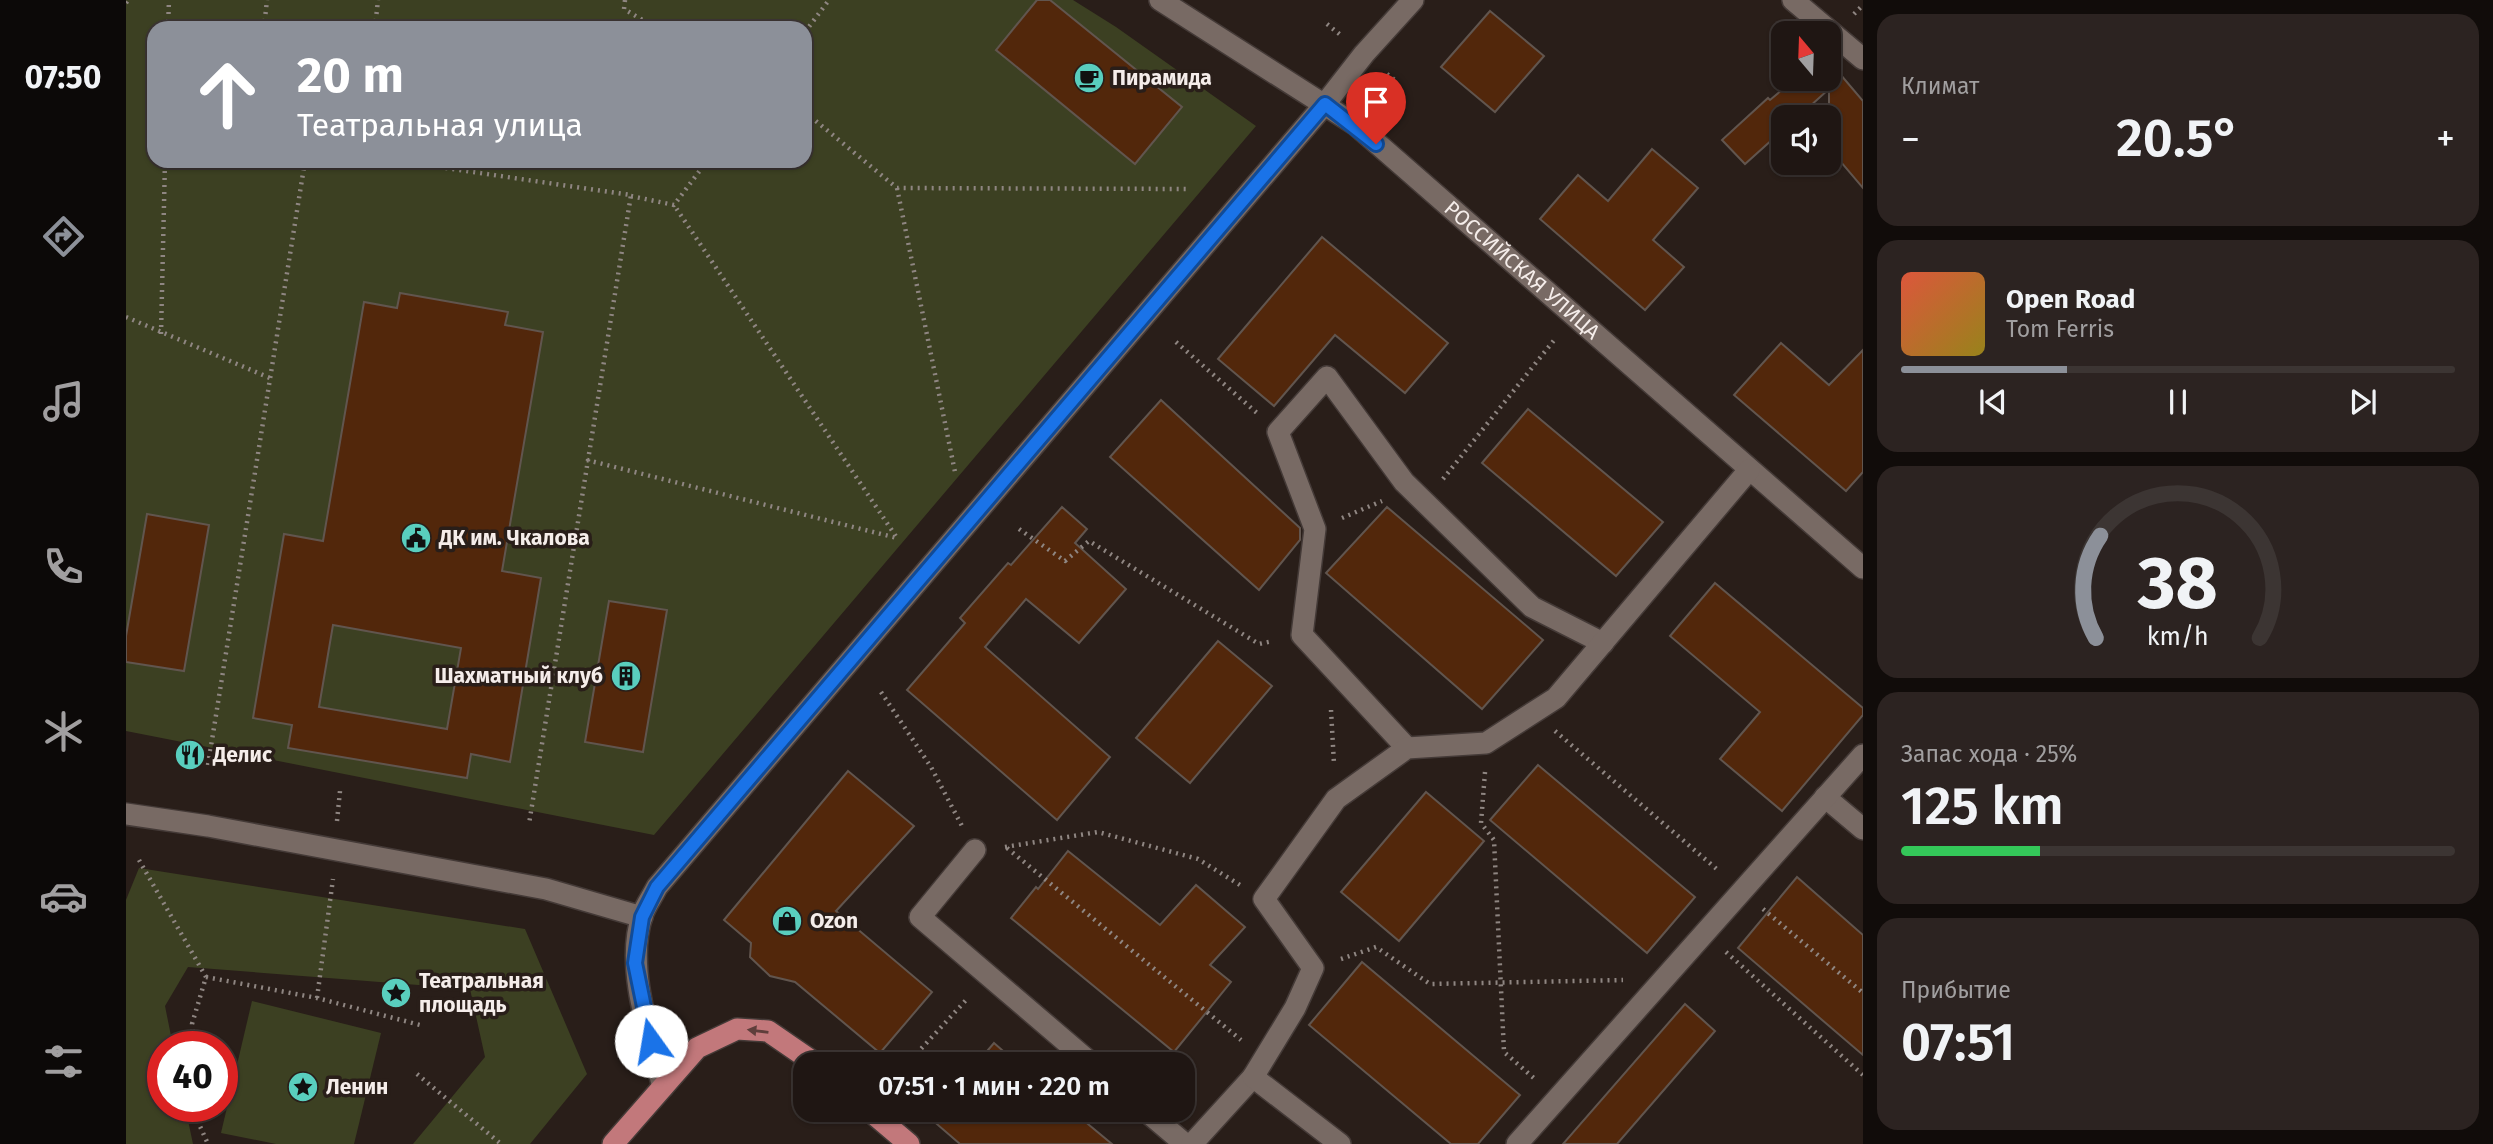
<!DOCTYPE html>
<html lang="ru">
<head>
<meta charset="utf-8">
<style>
  :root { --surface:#1f1613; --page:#2c2321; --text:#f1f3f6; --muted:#a19fa0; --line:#3c3533; --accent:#8c9099 }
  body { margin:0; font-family:"Fira Sans",sans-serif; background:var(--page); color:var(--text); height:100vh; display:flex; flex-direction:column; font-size:26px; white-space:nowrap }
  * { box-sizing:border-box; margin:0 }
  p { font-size:23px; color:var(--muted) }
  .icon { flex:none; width:38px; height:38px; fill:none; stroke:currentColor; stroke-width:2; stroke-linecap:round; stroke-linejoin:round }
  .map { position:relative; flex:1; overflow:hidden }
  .panel { display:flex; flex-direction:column; gap:14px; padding:14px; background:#110c0a; width:630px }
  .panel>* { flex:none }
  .hud { position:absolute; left:21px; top:21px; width:665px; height:147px; border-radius:21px; box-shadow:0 2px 5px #0004,0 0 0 2px var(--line); background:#8c9099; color:#fff; overflow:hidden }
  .needle { width:46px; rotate:341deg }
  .tools { position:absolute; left:1645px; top:21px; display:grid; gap:14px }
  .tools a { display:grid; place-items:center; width:70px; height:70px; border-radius:14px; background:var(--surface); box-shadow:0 2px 5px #0004,0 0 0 2px var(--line); font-size:35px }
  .speed { position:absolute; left:21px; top:1031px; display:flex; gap:14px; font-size:35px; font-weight:700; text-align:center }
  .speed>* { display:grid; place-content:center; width:91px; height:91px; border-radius:50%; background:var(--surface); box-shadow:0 2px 5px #0004,0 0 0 2px var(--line); line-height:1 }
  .speed .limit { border:10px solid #d22; background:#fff; color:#111 }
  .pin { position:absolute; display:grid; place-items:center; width:60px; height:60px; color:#fff; margin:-72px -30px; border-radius:50% 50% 50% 0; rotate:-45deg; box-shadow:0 0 7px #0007 }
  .pin .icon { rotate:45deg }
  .me { position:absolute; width:77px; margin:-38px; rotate:347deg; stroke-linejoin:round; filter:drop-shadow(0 0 5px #0008) }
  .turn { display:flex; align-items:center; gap:24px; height:147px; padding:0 35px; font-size:32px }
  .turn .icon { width:91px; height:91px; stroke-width:2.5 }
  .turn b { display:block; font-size:49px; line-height:60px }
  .big { font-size:52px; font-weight:600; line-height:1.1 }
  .panel .tile { flex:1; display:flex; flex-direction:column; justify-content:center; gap:10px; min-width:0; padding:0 24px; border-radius:21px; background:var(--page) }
  .panel .dial { align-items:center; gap:0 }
  .dial svg { height:182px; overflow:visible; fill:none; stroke:var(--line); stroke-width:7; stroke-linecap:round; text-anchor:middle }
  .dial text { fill:var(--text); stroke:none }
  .song { display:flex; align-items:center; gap:21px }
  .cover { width:84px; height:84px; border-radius:10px; background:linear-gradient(135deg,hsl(10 70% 55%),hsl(50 70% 35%)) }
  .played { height:7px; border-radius:4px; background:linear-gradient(90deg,var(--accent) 30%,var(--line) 30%) }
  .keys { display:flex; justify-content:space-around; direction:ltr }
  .heat { display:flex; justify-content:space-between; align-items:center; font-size:38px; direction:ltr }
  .charge { height:10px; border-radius:5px; background:linear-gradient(90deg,#34c759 25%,var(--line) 0) }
  .trip { position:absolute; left:667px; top:1052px; width:402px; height:70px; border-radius:21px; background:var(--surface); box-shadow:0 2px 5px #0004,0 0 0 2px var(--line); font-weight:600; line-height:70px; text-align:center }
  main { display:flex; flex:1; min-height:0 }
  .dock { display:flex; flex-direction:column; width:126px; justify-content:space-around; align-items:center; background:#0c0908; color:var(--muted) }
  .dock .icon { width:49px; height:49px }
  .dock .on { color:var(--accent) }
  .dock b { font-size:32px; color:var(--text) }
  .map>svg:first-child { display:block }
  .green { fill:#3c4022; fill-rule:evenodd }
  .building { fill:#52270b; stroke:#61554e; stroke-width:2; fill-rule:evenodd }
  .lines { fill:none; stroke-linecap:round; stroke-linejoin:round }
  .minor-casing { stroke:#443a37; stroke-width:24 }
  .major-casing { stroke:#443a37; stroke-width:24 }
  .path { stroke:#8f8682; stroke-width:4.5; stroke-dasharray:2 5; stroke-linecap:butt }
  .minor { stroke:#786a64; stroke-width:21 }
  .major { stroke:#c2787b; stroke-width:21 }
  .oneway { fill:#5f3e3b }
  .route-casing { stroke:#114b97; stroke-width:18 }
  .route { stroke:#1a73e8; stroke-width:12 }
  .labels { text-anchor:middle; stroke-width:7; stroke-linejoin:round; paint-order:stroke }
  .poi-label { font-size:21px; font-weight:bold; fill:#f5edea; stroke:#291e19; text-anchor:start }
  .street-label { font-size:21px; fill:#f5edea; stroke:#291e19 }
</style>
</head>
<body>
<main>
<nav class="dock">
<b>07:50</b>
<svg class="icon on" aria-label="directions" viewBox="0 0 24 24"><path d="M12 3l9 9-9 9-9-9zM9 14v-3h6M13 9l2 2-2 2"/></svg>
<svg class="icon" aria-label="music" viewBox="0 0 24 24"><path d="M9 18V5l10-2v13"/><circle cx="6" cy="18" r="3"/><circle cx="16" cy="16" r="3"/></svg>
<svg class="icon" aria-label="phone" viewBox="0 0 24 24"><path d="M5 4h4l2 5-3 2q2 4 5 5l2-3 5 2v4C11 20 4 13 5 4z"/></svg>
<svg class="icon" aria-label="climate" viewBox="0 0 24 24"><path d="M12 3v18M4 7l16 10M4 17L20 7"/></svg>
<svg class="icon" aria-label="car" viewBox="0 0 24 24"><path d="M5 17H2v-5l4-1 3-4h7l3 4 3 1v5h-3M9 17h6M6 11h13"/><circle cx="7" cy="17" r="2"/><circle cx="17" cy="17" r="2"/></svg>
<svg class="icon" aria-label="filters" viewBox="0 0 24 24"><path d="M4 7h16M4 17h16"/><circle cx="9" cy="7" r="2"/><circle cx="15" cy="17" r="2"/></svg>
</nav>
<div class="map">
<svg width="1737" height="1144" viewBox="0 0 1737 1144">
  <rect width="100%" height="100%" fill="#291e19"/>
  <g class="green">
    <path d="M0 0H947L990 27 1130 126 528 835 0 731ZM28 28H679V161H28Z"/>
    <polygon points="13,868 399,929 461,1074 404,1144 287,1144 359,1057 344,989 62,967 39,1006 47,1046 37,1046 37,1106 59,1106 67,1144 0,1144 0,900"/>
    <polygon points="126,1001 255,1033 228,1144 150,1144 95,1133"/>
  </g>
  <g class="building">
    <polygon points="911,0 924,0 1056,107 1009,164 870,50"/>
    <polygon points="1364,11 1418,56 1369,112 1315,67"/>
    <polygon points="1703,61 1737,101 1737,188 1703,148 1703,89 1672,117 1657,117 1657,130 1619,164 1596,140 1642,98 1644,100 1669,79 1703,79"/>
    <polygon points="1526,149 1572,188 1527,240 1558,267 1519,310 1414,219 1452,175 1482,201"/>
    <polygon points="1196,237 1322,343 1279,393 1209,335 1148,406 1092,359"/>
    <path d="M274 293 382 312 379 325 417 332 376 571 415 578 384 762 345 754 341 778 162 748 166 725 127 718 158 534 197 541 238 302 271 308ZM207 625 335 648 321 729 193 707Z"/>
    <polygon points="1655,343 1703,385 1737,350 1737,472 1720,491 1608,395"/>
    <polygon points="1035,400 1174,528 1174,540 1133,590 984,457"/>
    <polygon points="1402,409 1537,522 1490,576 1356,463"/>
    <polygon points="936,507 961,529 949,543 1000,589 953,643 900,599 859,647 984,757 931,820 781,690 839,623 834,618 882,563 885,565"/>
    <polygon points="1261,507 1417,640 1356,709 1200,573"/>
    <polygon points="21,514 83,525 58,671 0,662 0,636"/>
    <polygon points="1589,583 1737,708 1737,715 1656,811 1594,759 1634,712 1544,636"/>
    <polygon points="483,601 541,610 517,752 459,742"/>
    <polygon points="1092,641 1146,686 1064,783 1010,738"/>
    <polygon points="1412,765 1569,897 1521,953 1364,820"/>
    <polygon points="722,771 788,826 710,911 806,992 754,1053 669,982 644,976 624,957 625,943 598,920"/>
    <polygon points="1300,792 1358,841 1273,941 1215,892"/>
    <polygon points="942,851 1034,925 1070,885 1119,927 1084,965 1105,982 1048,1052 885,918 910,887 912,889"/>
    <polygon points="1671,877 1737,935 1737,1055 1612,948"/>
    <polygon points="1236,962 1394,1095 1352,1144 1325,1144 1183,1025"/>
    <polygon points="1559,1004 1589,1031 1491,1144 1437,1144"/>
    <polygon points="868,1043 892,1064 850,1064"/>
    <polygon points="813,1110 945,1110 986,1144 834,1144 805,1119"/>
  </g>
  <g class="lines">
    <g class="minor-casing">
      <g id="minor">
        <path id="s1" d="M1034 0 1230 125 1737 568"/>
        <polyline points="1667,0 1737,59"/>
        <polyline points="1281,748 1176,635 1189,529 1152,432 1201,377 1278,482 1406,607 1477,643"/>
        <polyline points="1699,797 1737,829"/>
        <polyline points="0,814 82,826 420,889 516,917"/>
        <polyline points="849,850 794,917 966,1064"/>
        <path d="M537 1087C524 1037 499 967 516 916 519 906 526 897 531 887L1199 104 1238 54 1287 0"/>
        <polyline points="1019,1110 1059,1144"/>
        <polyline points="1066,1144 1127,1077"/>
        <polyline points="1214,1144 1127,1077 1169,1008 1187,968 1138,899 1210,799 1281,748 1360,743 1430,698 1623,470"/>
        <polyline points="1391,1144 1737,755"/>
      </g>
    </g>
    <g class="major-casing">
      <g id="major">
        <polyline points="743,1110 783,1144"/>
        <polyline points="487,1144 571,1048 611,1029 642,1031 690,1064"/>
      </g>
    </g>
    <g class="path">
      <polyline points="499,0 498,9 530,28"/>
      <polyline points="0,3 2,0"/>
      <polyline points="1728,14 1737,5"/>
      <polyline points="1201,24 1217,37"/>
      <polyline points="42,28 43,0"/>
      <polyline points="138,28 141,0"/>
      <polyline points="249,28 252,0"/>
      <polyline points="679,32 703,0"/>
      <polyline points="1261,74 1270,81"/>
      <polyline points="679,112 771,188 1061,189"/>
      <polyline points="271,161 505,195 403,824"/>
      <polyline points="771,188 829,472"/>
      <polyline points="505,196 548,205 581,161"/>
      <polyline points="0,317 144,378"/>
      <polyline points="35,334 39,161"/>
      <polyline points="1050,342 1131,413"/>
      <polyline points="461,460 771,538 548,205"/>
      <polyline points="1317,479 1429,339"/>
      <polyline points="1216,518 1256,501"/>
      <polyline points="893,529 939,561 963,541 1133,644 1147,641"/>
      <polyline points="755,692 805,767 836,826"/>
      <polyline points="1205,710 1208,764"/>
      <polyline points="1429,731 1593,871"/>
      <polyline points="82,765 179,161"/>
      <polyline points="1359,772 1355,823 1368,840 1378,1052 1410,1080"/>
      <polyline points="211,821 214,791"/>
      <polyline points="879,847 972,832 1072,859 1114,885"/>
      <polyline points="881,848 1115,1040"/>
      <polyline points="13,860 80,977 66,1024 68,1046"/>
      <polyline points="1637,909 1737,993"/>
      <polyline points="1600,952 1737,1075"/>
      <polyline points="1215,959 1250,947 1304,984 1497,980"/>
      <polyline points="80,977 191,998 298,1026"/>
      <polyline points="191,998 207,879"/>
      <polyline points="781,1064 842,998"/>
      <polyline points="291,1074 375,1144"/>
      <polyline points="72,1106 73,1124 82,1144"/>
    </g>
    <use href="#minor" class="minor"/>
    <use href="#major" class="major"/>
  </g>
  <defs><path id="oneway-solid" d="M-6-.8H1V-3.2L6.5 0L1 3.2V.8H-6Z" transform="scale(1.75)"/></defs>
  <use class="oneway" href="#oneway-solid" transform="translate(632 1031) rotate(-173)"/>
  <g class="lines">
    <g class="route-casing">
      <polyline id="route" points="525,1041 509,963 516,917 531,887 1199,104 1250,144"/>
    </g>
    <use href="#route" class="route"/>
  </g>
  <defs>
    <g id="cafe-disc" transform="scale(1.575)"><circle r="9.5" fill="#59cebe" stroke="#291e19"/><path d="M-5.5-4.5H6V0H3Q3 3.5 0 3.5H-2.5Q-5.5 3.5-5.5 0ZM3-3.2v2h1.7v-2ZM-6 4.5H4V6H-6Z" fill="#111"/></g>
    <g id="civic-disc" transform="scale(1.575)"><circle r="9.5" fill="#59cebe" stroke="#291e19"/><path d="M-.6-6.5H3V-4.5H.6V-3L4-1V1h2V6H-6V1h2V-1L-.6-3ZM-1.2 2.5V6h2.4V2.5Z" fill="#111"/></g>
    <g id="building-disc" transform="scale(1.575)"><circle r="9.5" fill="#59cebe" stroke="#291e19"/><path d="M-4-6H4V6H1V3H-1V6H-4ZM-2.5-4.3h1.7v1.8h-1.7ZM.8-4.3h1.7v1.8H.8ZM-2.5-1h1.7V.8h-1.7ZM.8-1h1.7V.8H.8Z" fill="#111"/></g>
    <g id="restaurant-disc" transform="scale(1.575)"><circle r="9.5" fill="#59cebe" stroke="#291e19"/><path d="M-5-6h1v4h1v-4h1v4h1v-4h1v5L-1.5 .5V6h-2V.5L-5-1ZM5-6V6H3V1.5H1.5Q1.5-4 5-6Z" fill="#111"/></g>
    <g id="shop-disc" transform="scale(1.575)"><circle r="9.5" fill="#59cebe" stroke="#291e19"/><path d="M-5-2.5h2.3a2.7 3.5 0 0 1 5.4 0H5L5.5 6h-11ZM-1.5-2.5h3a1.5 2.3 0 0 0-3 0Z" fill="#111"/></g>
    <g id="sight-disc" transform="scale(1.575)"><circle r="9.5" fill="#59cebe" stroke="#291e19"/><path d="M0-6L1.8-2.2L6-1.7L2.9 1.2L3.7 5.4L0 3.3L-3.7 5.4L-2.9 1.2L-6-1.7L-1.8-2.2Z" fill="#111"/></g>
  </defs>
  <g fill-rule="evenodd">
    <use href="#cafe-disc" x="963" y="78"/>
    <use href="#civic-disc" x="290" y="538"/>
    <use href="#building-disc" x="500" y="676"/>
    <use href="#restaurant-disc" x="64" y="755"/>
    <use href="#shop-disc" x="661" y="921"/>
    <use href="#sight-disc" x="270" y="993"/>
    <use href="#sight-disc" x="177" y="1087"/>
  </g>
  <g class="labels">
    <g class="poi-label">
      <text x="986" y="85">Пирамида</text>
      <text x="313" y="545">ДК им. Чкалова</text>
      <text x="477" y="683" text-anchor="end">Шахматный клуб</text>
      <text x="87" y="762">Делис</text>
      <text x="684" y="928">Ozon</text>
      <text x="293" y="988">Театральная<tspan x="293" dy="24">площадь</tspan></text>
      <text x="200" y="1094">Ленин</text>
    </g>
    <g class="street-label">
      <text dy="7" stroke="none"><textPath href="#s1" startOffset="453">РОССИЙСКАЯ УЛИЦА</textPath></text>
    </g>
  </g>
</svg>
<div class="tools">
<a><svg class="needle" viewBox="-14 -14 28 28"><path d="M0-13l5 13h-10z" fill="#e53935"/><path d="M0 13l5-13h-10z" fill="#a19fa0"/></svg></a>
<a><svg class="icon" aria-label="sound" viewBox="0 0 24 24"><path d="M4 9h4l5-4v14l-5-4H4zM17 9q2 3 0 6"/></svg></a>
</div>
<div class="speed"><div class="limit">40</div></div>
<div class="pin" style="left:1250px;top:144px;background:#d93025"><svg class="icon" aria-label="arrive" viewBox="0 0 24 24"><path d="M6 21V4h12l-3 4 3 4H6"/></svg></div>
<svg class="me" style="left:525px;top:1041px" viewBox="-20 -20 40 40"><circle r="19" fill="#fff"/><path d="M0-13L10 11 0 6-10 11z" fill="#1a73e8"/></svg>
<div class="trip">07:51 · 1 мин · 220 m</div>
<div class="hud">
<div class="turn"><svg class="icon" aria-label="ahead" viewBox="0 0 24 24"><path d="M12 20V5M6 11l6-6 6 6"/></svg><div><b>20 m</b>Театральная улица</div></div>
</div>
</div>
<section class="panel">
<div class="tile"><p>Климат</p>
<div class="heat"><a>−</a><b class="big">20.5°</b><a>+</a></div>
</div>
<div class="tile">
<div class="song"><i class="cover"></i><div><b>Open Road</b><p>Tom Ferris</p></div></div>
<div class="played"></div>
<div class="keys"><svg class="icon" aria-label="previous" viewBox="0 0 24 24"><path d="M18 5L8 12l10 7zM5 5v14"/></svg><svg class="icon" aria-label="pause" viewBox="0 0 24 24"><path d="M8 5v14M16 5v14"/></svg><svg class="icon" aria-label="next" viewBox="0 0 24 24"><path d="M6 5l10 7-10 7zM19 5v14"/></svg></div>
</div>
<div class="tile dial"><svg viewBox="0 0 100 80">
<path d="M14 69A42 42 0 1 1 86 69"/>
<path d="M14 69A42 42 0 0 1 16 24" stroke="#8c9099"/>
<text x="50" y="56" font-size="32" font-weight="700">38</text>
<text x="50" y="72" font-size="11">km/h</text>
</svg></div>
<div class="tile"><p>Запас хода · 25%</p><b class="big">125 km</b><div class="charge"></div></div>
<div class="tile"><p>Прибытие</p><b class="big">07:51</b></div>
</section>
</main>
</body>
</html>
